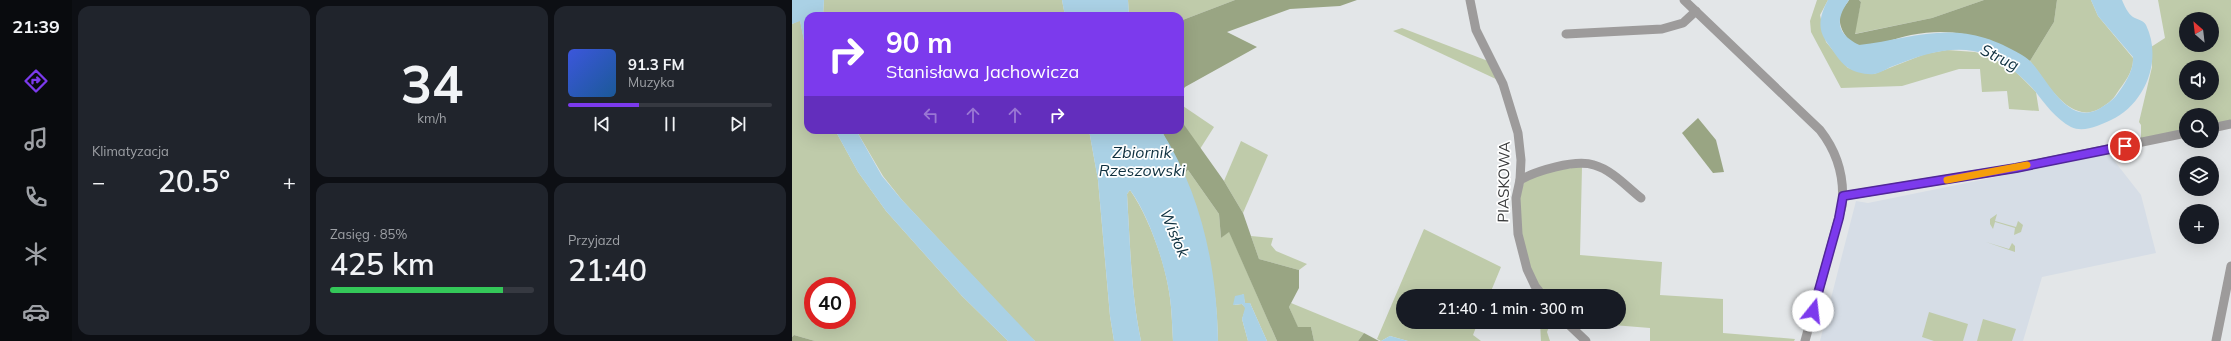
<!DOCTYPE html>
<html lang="pl">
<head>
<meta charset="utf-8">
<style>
  :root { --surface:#171b24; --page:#20242c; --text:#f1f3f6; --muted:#9ea1a6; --line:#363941; --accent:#7c3aed }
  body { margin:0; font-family:Mulish,sans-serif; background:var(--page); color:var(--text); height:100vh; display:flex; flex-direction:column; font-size:15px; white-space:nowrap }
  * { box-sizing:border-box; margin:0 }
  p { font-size:13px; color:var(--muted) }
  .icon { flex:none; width:22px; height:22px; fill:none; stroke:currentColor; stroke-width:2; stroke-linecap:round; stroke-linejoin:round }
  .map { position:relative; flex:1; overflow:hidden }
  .side { display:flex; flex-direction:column; gap:6px; padding:6px; background:#0d0f14; width:720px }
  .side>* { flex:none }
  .guide { position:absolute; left:12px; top:12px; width:380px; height:122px; border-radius:12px; box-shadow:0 4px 16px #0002; background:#7c3aed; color:#fff; overflow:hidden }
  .needle { width:26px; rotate:332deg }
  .controls { position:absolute; left:1387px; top:12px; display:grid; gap:8px }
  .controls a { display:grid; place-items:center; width:40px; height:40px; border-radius:50%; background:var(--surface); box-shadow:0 4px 16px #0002; font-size:20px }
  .speed { position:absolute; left:12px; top:277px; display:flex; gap:8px; font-size:20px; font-weight:700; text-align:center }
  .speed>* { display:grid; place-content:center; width:52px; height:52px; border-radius:50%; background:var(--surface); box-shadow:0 4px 16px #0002; line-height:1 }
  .speed .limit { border:6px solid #d22; background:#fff; color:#111 }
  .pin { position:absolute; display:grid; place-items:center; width:34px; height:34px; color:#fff; margin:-17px; border:2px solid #fff; border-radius:50%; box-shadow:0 1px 4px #0007 }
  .me { position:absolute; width:44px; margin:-22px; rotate:16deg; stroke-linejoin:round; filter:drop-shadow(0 0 3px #0008) }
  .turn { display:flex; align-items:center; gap:14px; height:84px; padding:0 16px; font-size:18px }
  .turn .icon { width:52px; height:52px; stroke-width:2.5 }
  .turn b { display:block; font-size:28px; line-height:34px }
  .lanes { display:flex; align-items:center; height:38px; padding:0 16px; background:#0003; justify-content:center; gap:20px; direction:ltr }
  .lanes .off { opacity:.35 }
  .big { font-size:30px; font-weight:600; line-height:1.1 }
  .side .widget { flex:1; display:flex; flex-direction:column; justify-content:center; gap:6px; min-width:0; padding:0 14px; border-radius:12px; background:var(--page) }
  .side .dial { align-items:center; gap:0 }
  .dial b { font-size:52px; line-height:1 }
  .song { display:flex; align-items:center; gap:12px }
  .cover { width:48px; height:48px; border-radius:6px; background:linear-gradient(135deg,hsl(230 70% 55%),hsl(210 70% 35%)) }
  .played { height:4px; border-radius:2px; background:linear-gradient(90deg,var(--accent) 35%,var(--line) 35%) }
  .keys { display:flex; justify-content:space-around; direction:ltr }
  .heat { display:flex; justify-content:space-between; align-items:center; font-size:22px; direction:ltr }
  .charge { height:6px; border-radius:3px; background:linear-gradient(90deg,#34c759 85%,var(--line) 0) }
  .side .tiles { flex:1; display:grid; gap:6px; grid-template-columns:repeat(3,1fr) }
  .widget:first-child { grid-row:span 2 }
  .trip { position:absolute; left:604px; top:289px; width:230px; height:40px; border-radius:20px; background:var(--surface); box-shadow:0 4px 16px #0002; font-weight:600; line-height:40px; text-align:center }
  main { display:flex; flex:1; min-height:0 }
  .dock { display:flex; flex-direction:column; width:72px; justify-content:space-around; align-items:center; background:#090b0e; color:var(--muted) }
  .dock .icon { width:28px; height:28px }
  .dock .current { color:var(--accent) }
  .dock b { font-size:18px; color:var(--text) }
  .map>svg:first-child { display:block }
  .built { fill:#d6dde6 }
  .green { fill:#bfcbaa; fill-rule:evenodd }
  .forest { fill:#99a583 }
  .water { fill:#aad1e5 }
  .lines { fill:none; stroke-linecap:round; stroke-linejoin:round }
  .minor { stroke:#9d9b9b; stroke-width:9 }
  .route-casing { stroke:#51269a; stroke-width:10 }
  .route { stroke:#7c3aed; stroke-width:7 }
  .slow { stroke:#f59e0b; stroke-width:7 }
  .labels { text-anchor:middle; stroke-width:3.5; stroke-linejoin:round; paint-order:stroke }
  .street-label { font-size:15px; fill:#38393a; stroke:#fff }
  .water-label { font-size:16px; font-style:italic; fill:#0e303f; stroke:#fff }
</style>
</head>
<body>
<main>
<nav class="dock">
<b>21:39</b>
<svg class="icon current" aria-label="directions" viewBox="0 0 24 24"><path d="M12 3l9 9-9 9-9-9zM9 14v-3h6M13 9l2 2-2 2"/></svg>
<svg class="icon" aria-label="music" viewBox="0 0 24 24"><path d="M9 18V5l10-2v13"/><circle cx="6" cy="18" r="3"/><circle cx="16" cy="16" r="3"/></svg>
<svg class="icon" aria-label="phone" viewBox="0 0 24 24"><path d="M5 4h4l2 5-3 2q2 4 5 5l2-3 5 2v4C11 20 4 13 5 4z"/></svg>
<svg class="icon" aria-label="climate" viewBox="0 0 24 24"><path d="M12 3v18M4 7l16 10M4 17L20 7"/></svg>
<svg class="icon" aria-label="car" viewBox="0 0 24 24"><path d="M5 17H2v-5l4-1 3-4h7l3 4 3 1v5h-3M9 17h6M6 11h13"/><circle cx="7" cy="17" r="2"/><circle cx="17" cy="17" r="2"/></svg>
</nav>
<section class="side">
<div class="tiles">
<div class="widget"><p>Klimatyzacja</p>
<div class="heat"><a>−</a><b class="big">20.5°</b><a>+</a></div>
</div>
<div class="widget dial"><b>34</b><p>km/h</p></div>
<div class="widget">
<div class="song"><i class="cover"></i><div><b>91.3 FM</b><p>Muzyka</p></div></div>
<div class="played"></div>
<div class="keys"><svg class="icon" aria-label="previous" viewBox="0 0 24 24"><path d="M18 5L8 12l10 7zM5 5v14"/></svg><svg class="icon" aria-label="pause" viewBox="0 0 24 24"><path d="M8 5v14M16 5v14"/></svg><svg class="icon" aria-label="next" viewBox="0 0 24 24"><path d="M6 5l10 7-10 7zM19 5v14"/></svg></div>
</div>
<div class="widget"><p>Zasięg · 85%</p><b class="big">425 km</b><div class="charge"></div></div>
<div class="widget"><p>Przyjazd</p><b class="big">21:40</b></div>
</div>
</section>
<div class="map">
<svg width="1439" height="341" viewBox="0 0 1439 341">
  <rect width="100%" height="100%" fill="#e3e6e8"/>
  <polygon class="built" points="1317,154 1349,195 1364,253 1250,277 1231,341 1028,341 1064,201 1076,203"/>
  <g class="green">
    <polygon points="32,0 270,0 273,16 31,16"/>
    <polygon points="336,0 443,0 388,21 388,16 337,16"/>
    <polygon points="1025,0 1036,0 1028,15 1034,42 1056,68 1082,74 1133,54 1155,50 1183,52 1194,55 1221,69 1244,92 1247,111 1217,109 1215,91 1190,92 1188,69 1167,69 1110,86 1049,88 1019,32 1018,21"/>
    <polygon points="1067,0 1192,0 1140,18 1062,34 1069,2"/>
    <path d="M1265 0H1299L1306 16 1341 58C1342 71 1332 83 1325 93 1321 100 1314 105 1307 109 1277 125 1253 80 1238 61L1262 22Z"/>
    <path d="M1366 0H1439V121L1420 125V115H1394V130L1349 139V125L1347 122 1360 67 1359 47 1373 38ZM1394 19H1420V45H1394ZM1394 67H1420V93H1394Z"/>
    <path d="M8 20 16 61V130H43L66 172 94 211 170 296 216 341H23L2 335 0 337V24ZM21 286H55V320H21Z"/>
    <polygon points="610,28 696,61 706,80 601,31"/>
    <polygon points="388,104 422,127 408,149 388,119"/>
    <polygon points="64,130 297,130 306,180 318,316 322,341 243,341 235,334 110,200 91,176"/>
    <polygon points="449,141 476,155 451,213 432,181"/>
    <path d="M790 167 788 255 870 262 868 295 931 299V333L1003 339 1002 341H858V328L821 325V322H827V296H754C751 292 745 287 743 282 733 262 717 194 736 178 744 171 778 168 790 167Z"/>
    <path d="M396 170 427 214 429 238 437 231 485 341H475L458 303H453L451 294 442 305 450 304 454 308 450 319 456 341H426C425 283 413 228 392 174Z"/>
    <path d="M338 190C357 217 374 265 378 298 380 312 380 327 381 341H349C339 293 338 243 335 194Z"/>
    <polygon points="1205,214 1203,221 1224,227 1226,221 1231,225 1229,232 1222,235 1223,228 1203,222 1201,229 1198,224 1198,219"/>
    <polygon points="632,229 709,267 697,296 611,296 611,322 686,322 681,335 689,341 616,341 598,336 589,341 585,339"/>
    <polygon points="459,236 481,238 479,245 484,251 515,264 507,270 467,259"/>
    <polygon points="1194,242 1217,249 1220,243 1223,246 1223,252"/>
    <polygon points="499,303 572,333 566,341 522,341 519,327 506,328 497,307"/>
    <polygon points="1137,312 1176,324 1171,341 1142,341 1130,337"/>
    <polygon points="1191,319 1224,329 1220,341 1185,341"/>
    <polygon points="748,322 759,322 755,332 758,341 749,341"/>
  </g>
  <g class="forest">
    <polygon points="443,0 565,0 548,6 498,9 435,32 465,47 393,87 388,94 388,21"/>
    <path d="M1057 0H1067L1069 2 1063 34 1140 18 1192 0H1265L1262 22 1238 61C1199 38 1165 26 1119 35 1103 38 1084 47 1068 45 1055 44 1044 24 1049 13 1050 8 1055 4 1057 0Z"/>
    <polygon points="906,118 924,140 932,172 921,173 890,133"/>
    <polygon points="388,119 432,181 451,213 467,259 507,270 507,288 497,307 506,327 519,327 522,341 485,341 437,232 429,238 427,214 396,170 392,174 369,130 388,130"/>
    <polygon points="572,333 587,341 566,341"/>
    <polygon points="2,335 23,341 0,341 0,337"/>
  </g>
  <g class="water">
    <polygon points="0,0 32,0 31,16 16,16 16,61 8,21 0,24"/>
    <polygon points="270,0 336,0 337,16 273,16"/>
    <path d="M1036 0H1057C1043 20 1044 33 1067 45 1110 40 1150 24 1193 38 1204 41 1232 54 1239 62 1256 80 1275 126 1307 109 1313 105 1320 101 1324 96 1332 85 1342 71 1341 57L1306 16 1299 0H1330C1332 5 1336 14 1341 17 1346 20 1351 20 1354 25 1371 60 1353 104 1319 120 1308 125 1292 133 1279 127 1264 119 1253 104 1243 91 1230 76 1214 63 1195 55 1166 43 1131 54 1104 65 1097 67 1089 73 1082 74 1074 75 1061 72 1055 67 1048 62 1042 52 1036 44 1024 29 1028 15 1036 0Z"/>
    <polygon points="43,130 64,130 90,176 110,200 243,341 216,341 170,296 94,211 66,172"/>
    <path d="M297 130H369C409 193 425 267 426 341H381C380 327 380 312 378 298 374 267 357 215 338 190L335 194C338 243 339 293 349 341H322L318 316 306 180Z"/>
    <polygon points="452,294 453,303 458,303 475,341 456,341 450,319 453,308 450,304 441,305 443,296"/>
    <polygon points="598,336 616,341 589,341"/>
  </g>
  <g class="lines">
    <g class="minor">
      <polyline points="678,0 684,30 711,84 726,133 729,160 728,180 724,198 726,234 735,269 743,286 751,296"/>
      <path d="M892 0 1028 130C1046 153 1053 177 1050 206L1013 341"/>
      <polyline points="774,34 870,29 891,23 904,11"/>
      <polyline points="1420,128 1439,124"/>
      <path d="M728 180C744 171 783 159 802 165 820 170 835 187 849 198"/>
      <polyline points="1051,196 1224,168 1394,133"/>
      <polyline points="774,322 794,341"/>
      <polyline points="1424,341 1439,266"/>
    </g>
  </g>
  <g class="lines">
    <g class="route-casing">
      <polyline id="route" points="1021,311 1047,218 1051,196 1224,168 1333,146"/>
    </g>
    <use href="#route" class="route"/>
    <polyline class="slow" points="1155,180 1235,165"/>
  </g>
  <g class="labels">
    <g class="street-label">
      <text transform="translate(712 182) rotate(-89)" y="5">PIASKOWA</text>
    </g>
    <g class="water-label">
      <text transform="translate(1208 57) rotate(26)" y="6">Strug</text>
      <text x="350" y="158">Zbiornik<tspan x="350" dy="18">Rzeszowski</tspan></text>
      <text transform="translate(383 233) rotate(67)" y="6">Wisłok</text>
    </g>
  </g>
</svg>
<div class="controls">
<a><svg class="needle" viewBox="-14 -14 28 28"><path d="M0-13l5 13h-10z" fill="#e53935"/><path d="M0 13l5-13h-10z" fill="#9ea1a6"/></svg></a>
<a><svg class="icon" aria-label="sound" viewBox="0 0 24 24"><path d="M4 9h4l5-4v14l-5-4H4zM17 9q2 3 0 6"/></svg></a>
<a><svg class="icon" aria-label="search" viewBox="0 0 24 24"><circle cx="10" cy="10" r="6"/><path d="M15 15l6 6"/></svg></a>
<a><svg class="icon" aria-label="layers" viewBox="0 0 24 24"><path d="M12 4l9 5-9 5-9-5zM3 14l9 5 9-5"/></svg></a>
<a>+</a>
</div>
<div class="speed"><div class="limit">40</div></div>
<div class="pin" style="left:1333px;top:146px;background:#d93025"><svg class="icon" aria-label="arrive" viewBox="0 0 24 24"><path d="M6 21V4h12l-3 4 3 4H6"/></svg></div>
<svg class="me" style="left:1021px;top:311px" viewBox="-20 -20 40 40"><circle r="19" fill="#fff"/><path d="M0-13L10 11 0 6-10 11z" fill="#7c3aed"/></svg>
<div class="trip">21:40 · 1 min · 300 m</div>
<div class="guide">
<div class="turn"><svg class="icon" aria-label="right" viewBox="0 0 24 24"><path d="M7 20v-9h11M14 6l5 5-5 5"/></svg><div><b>90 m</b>Stanisława Jachowicza</div></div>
<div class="lanes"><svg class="icon off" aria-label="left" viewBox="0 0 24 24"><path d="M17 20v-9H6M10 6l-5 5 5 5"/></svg><svg class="icon off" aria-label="ahead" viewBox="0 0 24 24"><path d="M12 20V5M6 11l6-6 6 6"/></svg><svg class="icon off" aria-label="ahead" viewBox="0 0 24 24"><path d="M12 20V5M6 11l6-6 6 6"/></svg><svg class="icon" aria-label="right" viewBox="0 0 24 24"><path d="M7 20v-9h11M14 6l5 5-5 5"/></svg></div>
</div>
</div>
</main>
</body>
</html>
